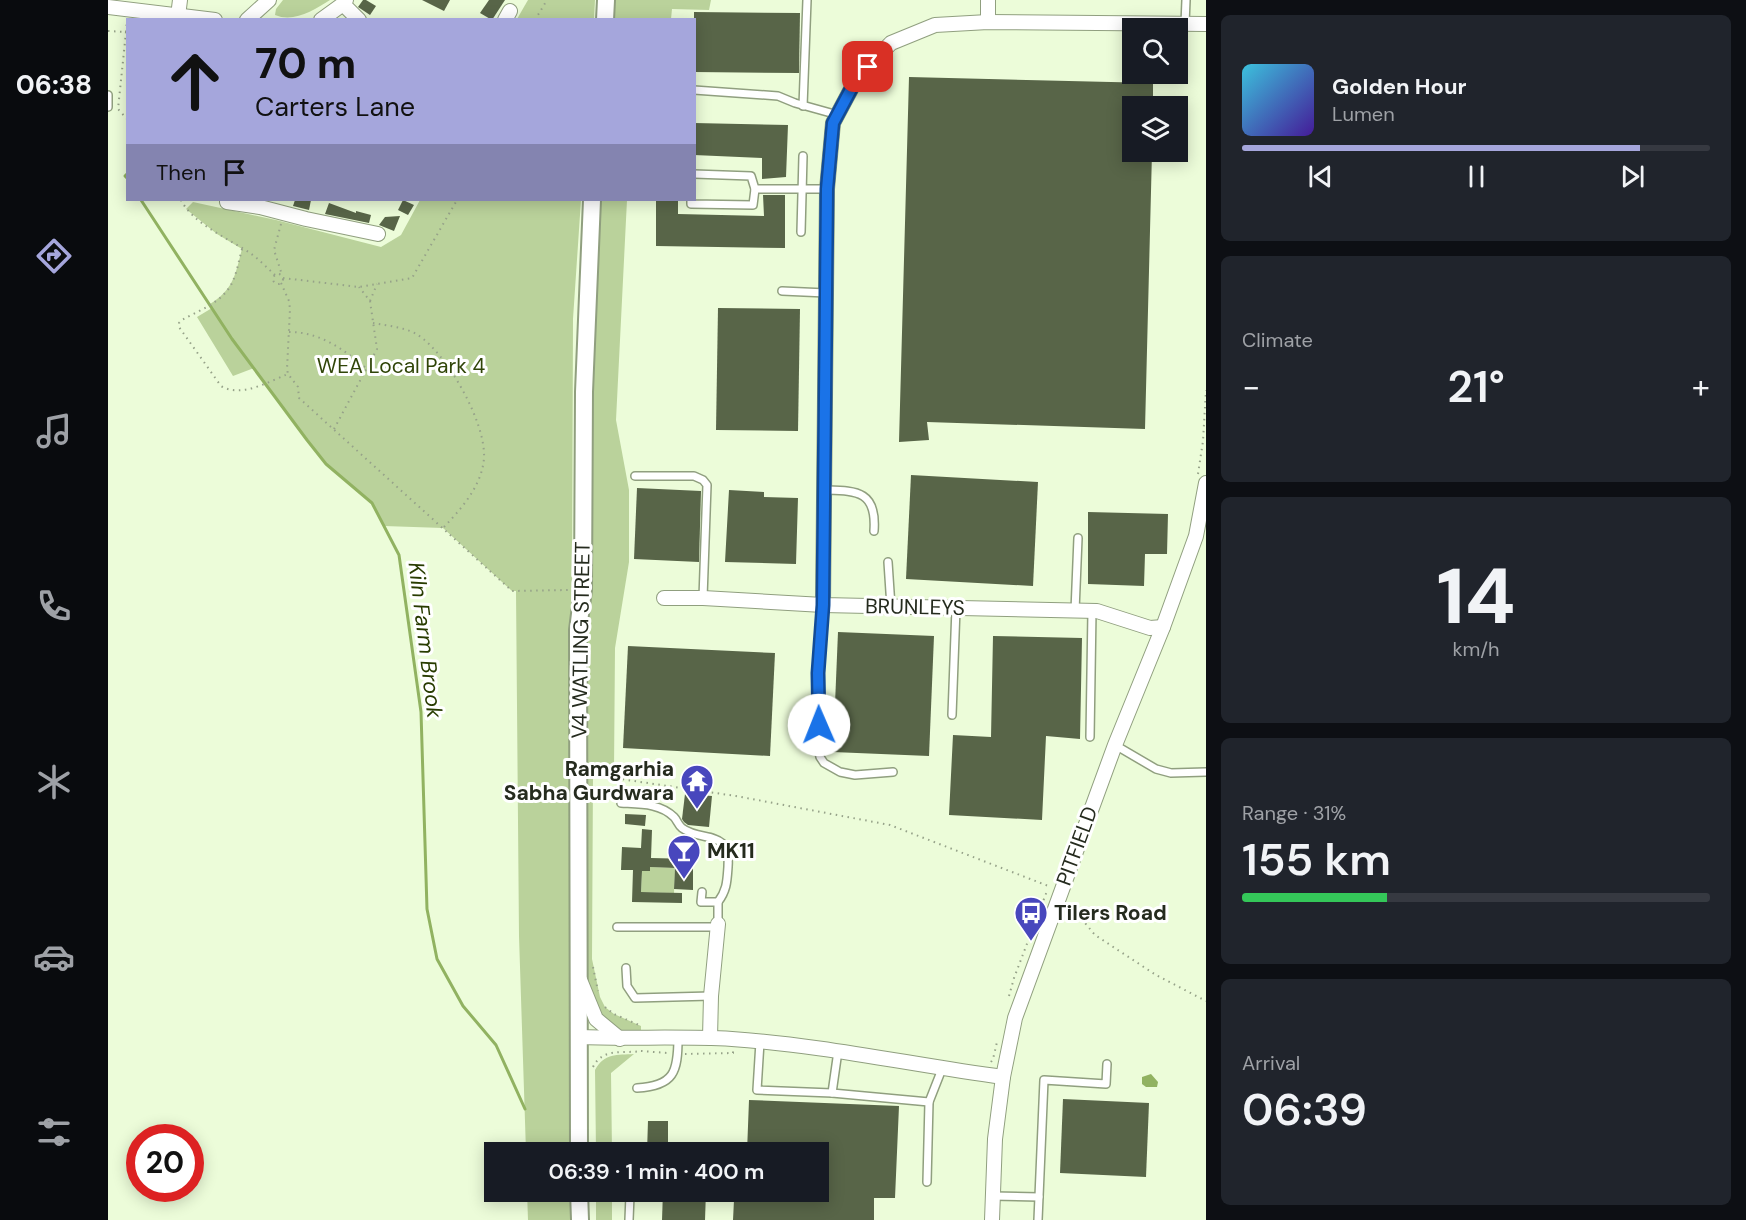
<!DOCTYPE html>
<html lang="en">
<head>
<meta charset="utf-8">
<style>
  :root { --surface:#171b24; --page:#20242c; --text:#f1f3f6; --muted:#9ea1a6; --line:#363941; --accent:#a5a6dc }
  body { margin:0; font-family:"DM Sans",sans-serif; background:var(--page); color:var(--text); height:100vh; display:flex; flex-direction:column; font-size:22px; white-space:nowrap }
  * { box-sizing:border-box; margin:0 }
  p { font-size:20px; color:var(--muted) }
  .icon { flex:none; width:33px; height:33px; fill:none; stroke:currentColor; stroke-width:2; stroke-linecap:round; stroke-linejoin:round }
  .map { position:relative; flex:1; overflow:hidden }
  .panel { display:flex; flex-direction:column; gap:15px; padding:15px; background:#0d0f14; width:540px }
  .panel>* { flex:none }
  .banner { position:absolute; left:18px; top:18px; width:570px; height:183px; border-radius:0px; box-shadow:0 3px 15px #0003; background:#a5a6dc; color:#111; overflow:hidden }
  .fabs { position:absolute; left:1014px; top:18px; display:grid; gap:12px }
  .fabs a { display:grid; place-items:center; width:66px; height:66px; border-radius:0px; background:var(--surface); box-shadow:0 3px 15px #0003; font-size:30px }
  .speed { position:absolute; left:18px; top:1124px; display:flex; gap:12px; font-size:30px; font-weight:700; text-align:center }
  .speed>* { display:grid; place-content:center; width:78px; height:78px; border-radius:50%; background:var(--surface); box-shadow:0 3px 15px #0003; line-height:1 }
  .speed .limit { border:9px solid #d22; background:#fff; color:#111 }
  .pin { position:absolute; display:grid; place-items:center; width:51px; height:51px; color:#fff; margin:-26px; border-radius:12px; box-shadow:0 3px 9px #0006 }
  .me { position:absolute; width:66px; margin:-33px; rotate:359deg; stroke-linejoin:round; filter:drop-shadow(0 0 4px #0008) }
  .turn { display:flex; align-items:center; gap:21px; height:126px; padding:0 30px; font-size:27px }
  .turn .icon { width:78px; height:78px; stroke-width:2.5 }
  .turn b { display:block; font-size:42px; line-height:51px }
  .then { display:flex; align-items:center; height:57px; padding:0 30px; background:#0003; gap:12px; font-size:22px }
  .big { font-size:45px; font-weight:600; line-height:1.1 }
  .panel .card { flex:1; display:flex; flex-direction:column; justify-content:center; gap:9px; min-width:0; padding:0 21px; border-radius:9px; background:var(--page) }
  .panel .dial { align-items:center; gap:0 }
  .dial b { font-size:78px; line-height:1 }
  .song { display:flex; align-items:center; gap:18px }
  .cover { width:72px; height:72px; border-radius:9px; background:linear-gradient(135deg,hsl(190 70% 55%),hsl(260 70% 35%)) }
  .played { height:6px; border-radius:3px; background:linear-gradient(90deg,var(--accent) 85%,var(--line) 85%) }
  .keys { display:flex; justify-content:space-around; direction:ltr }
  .heat { display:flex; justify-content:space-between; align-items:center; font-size:33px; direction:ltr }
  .charge { height:9px; border-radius:4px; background:linear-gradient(90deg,#34c759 31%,var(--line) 0) }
  .trip { position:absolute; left:376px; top:1142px; width:345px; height:60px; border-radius:0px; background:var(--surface); box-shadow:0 3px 15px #0003; font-weight:600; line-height:60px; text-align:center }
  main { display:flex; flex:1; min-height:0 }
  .dock { display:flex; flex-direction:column; width:108px; justify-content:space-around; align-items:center; background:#090b0e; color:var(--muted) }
  .dock .icon { width:42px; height:42px }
  .dock .active { color:var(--accent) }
  .dock b { font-size:27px; color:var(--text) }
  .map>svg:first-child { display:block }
  .green { fill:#bad29b }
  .water { fill:#91b261 }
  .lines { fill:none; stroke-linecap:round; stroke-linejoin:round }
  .stream { stroke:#91b261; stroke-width:3 }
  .building { fill:#586548 }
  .service-casing { stroke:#909f7f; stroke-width:10 }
  .minor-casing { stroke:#909f7f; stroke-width:16 }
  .tertiary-casing { stroke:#909f7f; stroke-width:20 }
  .path { stroke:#96a289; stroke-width:2; stroke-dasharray:1.5 4.5; stroke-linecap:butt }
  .service { stroke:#fff; stroke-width:7 }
  .minor { stroke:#fff; stroke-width:14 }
  .tertiary { stroke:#fff; stroke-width:16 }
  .route-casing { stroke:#114b97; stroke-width:15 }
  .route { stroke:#1a73e8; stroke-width:10 }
  .labels { text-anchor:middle; stroke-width:6; stroke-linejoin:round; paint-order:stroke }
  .park-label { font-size:21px; fill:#304508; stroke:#fff }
  .street-label { font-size:21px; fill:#252b1e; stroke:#fff }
  .poi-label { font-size:21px; font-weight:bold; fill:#252b1e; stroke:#fff; text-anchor:start }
  .water-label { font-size:22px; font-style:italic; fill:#283c00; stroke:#fff }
</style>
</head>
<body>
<main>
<nav class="dock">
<b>06:38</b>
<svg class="icon active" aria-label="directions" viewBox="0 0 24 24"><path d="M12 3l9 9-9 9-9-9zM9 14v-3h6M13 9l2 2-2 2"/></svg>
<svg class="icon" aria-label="music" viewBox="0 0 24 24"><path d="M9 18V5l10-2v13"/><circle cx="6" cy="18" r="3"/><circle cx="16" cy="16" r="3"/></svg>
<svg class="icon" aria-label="phone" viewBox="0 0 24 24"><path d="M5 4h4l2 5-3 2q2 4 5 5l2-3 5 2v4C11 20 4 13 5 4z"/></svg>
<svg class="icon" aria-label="climate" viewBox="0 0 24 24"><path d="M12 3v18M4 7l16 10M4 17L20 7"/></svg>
<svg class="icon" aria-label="car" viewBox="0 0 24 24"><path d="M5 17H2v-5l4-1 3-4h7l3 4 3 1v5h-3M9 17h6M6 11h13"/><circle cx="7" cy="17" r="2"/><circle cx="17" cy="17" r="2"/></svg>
<svg class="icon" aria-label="filters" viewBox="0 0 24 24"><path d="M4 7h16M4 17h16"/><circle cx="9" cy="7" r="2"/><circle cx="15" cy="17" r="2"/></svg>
</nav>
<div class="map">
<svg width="1098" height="1220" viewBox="0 0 1098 1220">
  <rect width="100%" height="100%" fill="#ecfcd9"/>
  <g class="green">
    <path d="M175 0H222C206 10 186 23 167 15L168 9Z"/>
    <polygon points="420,0 487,0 486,19 409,19"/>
    <polygon points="498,0 603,0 601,10 564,9 563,19 497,20"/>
    <path d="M312 200H473L465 319 462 1152H418L411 936 408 591H404L335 528 276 526 264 503 218 464 146 368 125 376 89 317 104 308 102 304C126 289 127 275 134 249L109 234 78 209 85 202 168 220 273 247 293 235Z"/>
    <polygon points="484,200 519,200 508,420 521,490 521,562 507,648 506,770 485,775 484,959 492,997 497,1007 506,1014 533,1026 533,1039 512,1039 488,1019 470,975"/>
    <polygon points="542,867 567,868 566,893 533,892 534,871 542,871"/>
    <path d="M526 1054 503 1073 504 1152H488L487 1070C496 1053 509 1055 526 1054Z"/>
    <polygon points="419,1191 462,1191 462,1220 420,1220"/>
    <rect x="488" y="1191" width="16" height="29"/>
  </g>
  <polygon class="water" points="1043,1074 1050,1082 1049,1087 1038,1087 1034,1084 1034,1077"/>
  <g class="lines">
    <g class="stream">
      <polyline points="20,173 17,176 20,179"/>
      <polyline points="33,200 124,339 199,440 218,464 264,503 291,555 313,712 319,909 329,959 355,1006 388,1045 417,1109"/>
    </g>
  </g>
  <g class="building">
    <polygon points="255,0 258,0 268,6 262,15 250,7"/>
    <polygon points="314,0 342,0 336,11"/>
    <polygon points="381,0 397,0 384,20 372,13"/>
    <polygon points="586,12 692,13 691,73 586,72"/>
    <polygon points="801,77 1045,83 1045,106 1024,106 1024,152 1044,152 1037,429 819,422 821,440 791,442"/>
    <polygon points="586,123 680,125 678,177 654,179 654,158 586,155"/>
    <polygon points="655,195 677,195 677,248 548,246 548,200 570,200 570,214 656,216"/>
    <polygon points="187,200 203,200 201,210 185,206"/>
    <polygon points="295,200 306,205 300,215 290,210"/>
    <polygon points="221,203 248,213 248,211 263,215 261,223 217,214"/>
    <polygon points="292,216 286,231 271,225 277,217"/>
    <polygon points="610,308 692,309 690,431 608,430"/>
    <polygon points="803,475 930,482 925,586 798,579"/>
    <polygon points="529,488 593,491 591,562 526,559"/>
    <polygon points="621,490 656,492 656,497 690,498 688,564 617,562"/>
    <polygon points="980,512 1060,514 1059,554 1037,554 1036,586 980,584"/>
    <polygon points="730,632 826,636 821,756 725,752"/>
    <polygon points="885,636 974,638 972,739 938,736 934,820 841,815 845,735 883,737"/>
    <polygon points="520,646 667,653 662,756 515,748"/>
    <polygon points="577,794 604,796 601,827 580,825 576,822 574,819"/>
    <polygon points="517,814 538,815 537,826 517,824"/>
    <polygon points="534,829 544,830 543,858 585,859 585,890 566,889 567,868 542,867 542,871 534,871 533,892 574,893 574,903 524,902 525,870 513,870 514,847 533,848"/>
    <polygon points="955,1099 1041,1103 1038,1177 952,1173"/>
    <polygon points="641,1100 791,1106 787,1198 766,1198 766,1220 625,1220 626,1200 637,1201 637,1191 711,1191 711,1152 639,1152"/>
    <polygon points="540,1121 560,1121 560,1152 539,1152"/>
    <polygon points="555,1191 598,1191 597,1220 554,1220"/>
  </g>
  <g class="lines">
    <g class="service-casing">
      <g id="service">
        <polyline points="1077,24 1078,0"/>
        <polyline points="586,90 670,96 687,103 730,115"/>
        <polyline points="0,95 0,107"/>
        <polyline points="695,106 699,0"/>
        <polyline points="647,189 719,189"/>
        <polyline points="583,200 583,204 645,205 647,189 643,176 586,174"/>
        <polyline points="693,232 695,156"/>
        <polyline points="674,291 718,293"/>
        <polyline points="527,476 586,476 595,480 599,485 595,598"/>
        <path d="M716 490C748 491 769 490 766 531"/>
        <polyline points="780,562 783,607"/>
        <polyline points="715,605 710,673 710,748 712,757 716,763 732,772 747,775 785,772"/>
        <polyline points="967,611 970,538"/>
        <polyline points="844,715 848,608"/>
        <polyline points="982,737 984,611"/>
        <polyline points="1007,745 1048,769 1063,773 1098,772"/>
        <path d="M513 803C531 804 552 803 566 817 569 820 570 825 574 828 594 843 623 828 620 867 619 881 619 890 610 902"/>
        <polyline points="594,892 593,902 610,902 610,924"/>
        <polyline points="509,927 610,927"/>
        <polyline points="518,968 519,986 527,998 603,996"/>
        <polyline points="652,1042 649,1090 724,1093 821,1102"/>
        <path d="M529 1088C566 1086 570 1072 570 1038"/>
        <polyline points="724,1093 730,1051"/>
        <polyline points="819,1182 821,1102 834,1069"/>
        <polyline points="885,1196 931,1197"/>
        <polyline points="521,1220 522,1195"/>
        <polyline points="930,1220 936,1080 998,1084 999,1064"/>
      </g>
    </g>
    <g class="minor-casing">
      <g id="minor">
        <polyline points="235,4 251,20"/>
        <polyline points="0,7 107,20"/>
        <polyline points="70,16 72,0"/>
        <polyline points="139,20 161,0"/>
        <polyline points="213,20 235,4 238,0"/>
        <polyline points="397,20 402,11"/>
        <polyline points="880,22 880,0"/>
        <polyline points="119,202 152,207 198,219 270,234"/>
        <polyline points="556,598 595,598 715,605 989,611 1042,628 1055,627"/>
        <polyline points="715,605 719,189 725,123 749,78 783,43 827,25 880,22 1098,24"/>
        <polyline points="472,980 488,1019 512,1039"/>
        <path d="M470 1037C521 1039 573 1036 624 1039 715 1045 805 1065 895 1077"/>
        <polyline points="602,1038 603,996 610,924"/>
        <polyline points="884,1220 887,1139 895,1077 907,1018 1007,745 1055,627 1088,536 1098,483"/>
      </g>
    </g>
    <g class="tertiary-casing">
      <g id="tertiary">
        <polyline points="497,20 498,0"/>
        <polyline points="471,1152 470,630 475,590 476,392 484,200"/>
        <polyline points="471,1191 472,1220"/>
      </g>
    </g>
    <g class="path">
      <polyline points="427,20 439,0"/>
      <polyline points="0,31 18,32 10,109 20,120"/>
      <polyline points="18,32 19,20"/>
      <path d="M73 200C85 224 120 238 142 253 151 259 159 268 167 275"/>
      <polyline points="173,224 166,250 174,275"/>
      <path d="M134 249C130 263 128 281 118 292 107 305 88 312 74 320L71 323V327L113 386C133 398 160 382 180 374"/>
      <circle cx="170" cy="279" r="5"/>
      <polyline points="175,278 251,287 304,278 349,200"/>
      <polyline points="173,283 181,301 182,309 179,369 180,374 190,387 191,398 404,591 460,590"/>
      <polyline points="262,301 269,284"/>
      <path d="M265 323C280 326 297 327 310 335 339 354 378 422 376 458 374 486 353 509 335 528"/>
      <path d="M181 332C212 332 235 349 258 368"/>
      <polyline points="226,429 269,349 262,301 251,287"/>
      <polyline points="1090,474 1095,441 1098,390"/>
      <polyline points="485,775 628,796 782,825 943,887"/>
      <polyline points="962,905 987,935 1048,975 1098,1001"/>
      <polyline points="485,967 490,991"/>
      <polyline points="901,996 906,978 939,891"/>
      <polyline points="497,1007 506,1014 531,1025"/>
      <polyline points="533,1051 560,1053"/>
      <polyline points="577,1054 625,1053 625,1050"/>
      <polyline points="883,1062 885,1059 889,1042"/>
      <path d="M485 1067C495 1047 515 1054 533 1051"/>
    </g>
    <use href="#service" class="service"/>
    <use href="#minor" class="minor"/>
    <use href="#tertiary" class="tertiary"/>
  </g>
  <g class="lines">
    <g class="route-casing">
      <polyline id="route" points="711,725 710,673 715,605 719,189 725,123 749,78 760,67"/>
    </g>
    <use href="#route" class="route"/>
  </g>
  <defs>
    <g id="temple-pin" transform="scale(1.725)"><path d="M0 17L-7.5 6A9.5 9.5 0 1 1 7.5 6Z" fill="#4847bd" stroke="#fff"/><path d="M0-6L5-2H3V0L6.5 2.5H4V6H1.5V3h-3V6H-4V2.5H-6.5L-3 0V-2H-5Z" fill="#fff"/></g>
    <g id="bar-pin" transform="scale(1.725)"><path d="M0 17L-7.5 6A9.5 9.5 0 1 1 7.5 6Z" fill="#4847bd" stroke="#fff"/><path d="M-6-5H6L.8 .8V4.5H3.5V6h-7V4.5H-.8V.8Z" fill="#fff"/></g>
    <g id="bus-pin" transform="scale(1.725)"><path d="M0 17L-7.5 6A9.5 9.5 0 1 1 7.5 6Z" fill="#4847bd" stroke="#fff"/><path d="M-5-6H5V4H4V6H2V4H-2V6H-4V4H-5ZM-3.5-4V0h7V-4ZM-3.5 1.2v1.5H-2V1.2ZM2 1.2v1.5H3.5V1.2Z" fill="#fff"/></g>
  </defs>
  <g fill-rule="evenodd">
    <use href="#temple-pin" x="589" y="781"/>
    <use href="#bar-pin" x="576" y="851"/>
    <use href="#bus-pin" x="923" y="913"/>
  </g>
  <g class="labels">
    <g class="park-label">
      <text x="293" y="373">WEA Local Park 4</text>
    </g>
    <g class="street-label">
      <text transform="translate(807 607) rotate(1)" y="7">BRUNLEYS</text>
      <text transform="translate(473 640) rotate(-89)" y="7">V4 WATLING STREET</text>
      <text transform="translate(969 846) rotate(-70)" y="7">PITFIELD</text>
    </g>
    <g class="poi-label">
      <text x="566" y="776" text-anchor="end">Ramgarhia<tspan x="566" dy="24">Sabha Gurdwara</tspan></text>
      <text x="599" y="858">MK11</text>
      <text x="946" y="920">Tilers Road</text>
    </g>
    <g class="water-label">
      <text transform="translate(318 640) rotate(83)" y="8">Kiln Farm Brook</text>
    </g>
  </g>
</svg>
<div class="fabs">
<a><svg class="icon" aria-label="search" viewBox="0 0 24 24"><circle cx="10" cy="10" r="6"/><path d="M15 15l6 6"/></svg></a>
<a><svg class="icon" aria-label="layers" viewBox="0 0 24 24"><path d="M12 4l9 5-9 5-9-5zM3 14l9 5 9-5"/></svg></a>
</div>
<div class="speed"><div class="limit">20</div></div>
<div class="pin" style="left:760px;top:67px;background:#d93025"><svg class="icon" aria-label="arrive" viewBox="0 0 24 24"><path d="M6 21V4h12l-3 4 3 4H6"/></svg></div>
<svg class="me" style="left:711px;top:725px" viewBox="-20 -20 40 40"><circle r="19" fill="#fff"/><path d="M0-13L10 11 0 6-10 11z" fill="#1a73e8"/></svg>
<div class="trip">06:39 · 1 min · 400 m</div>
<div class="banner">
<div class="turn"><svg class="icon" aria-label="ahead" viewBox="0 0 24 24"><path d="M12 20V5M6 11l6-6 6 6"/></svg><div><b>70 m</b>Carters Lane</div></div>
<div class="then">Then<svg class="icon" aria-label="arrive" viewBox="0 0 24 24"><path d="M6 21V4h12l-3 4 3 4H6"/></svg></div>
</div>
</div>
<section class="panel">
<div class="card">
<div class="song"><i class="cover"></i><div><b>Golden Hour</b><p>Lumen</p></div></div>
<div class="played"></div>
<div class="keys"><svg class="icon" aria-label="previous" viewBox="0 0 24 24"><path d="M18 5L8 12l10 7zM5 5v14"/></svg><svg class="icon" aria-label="pause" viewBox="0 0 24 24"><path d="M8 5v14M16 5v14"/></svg><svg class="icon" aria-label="next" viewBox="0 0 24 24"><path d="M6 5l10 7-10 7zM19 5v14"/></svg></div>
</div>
<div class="card"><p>Climate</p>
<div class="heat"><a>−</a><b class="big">21°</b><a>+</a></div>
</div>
<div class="card dial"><b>14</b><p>km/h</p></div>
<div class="card"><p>Range · 31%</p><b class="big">155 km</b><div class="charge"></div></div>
<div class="card"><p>Arrival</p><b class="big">06:39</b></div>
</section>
</main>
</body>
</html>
